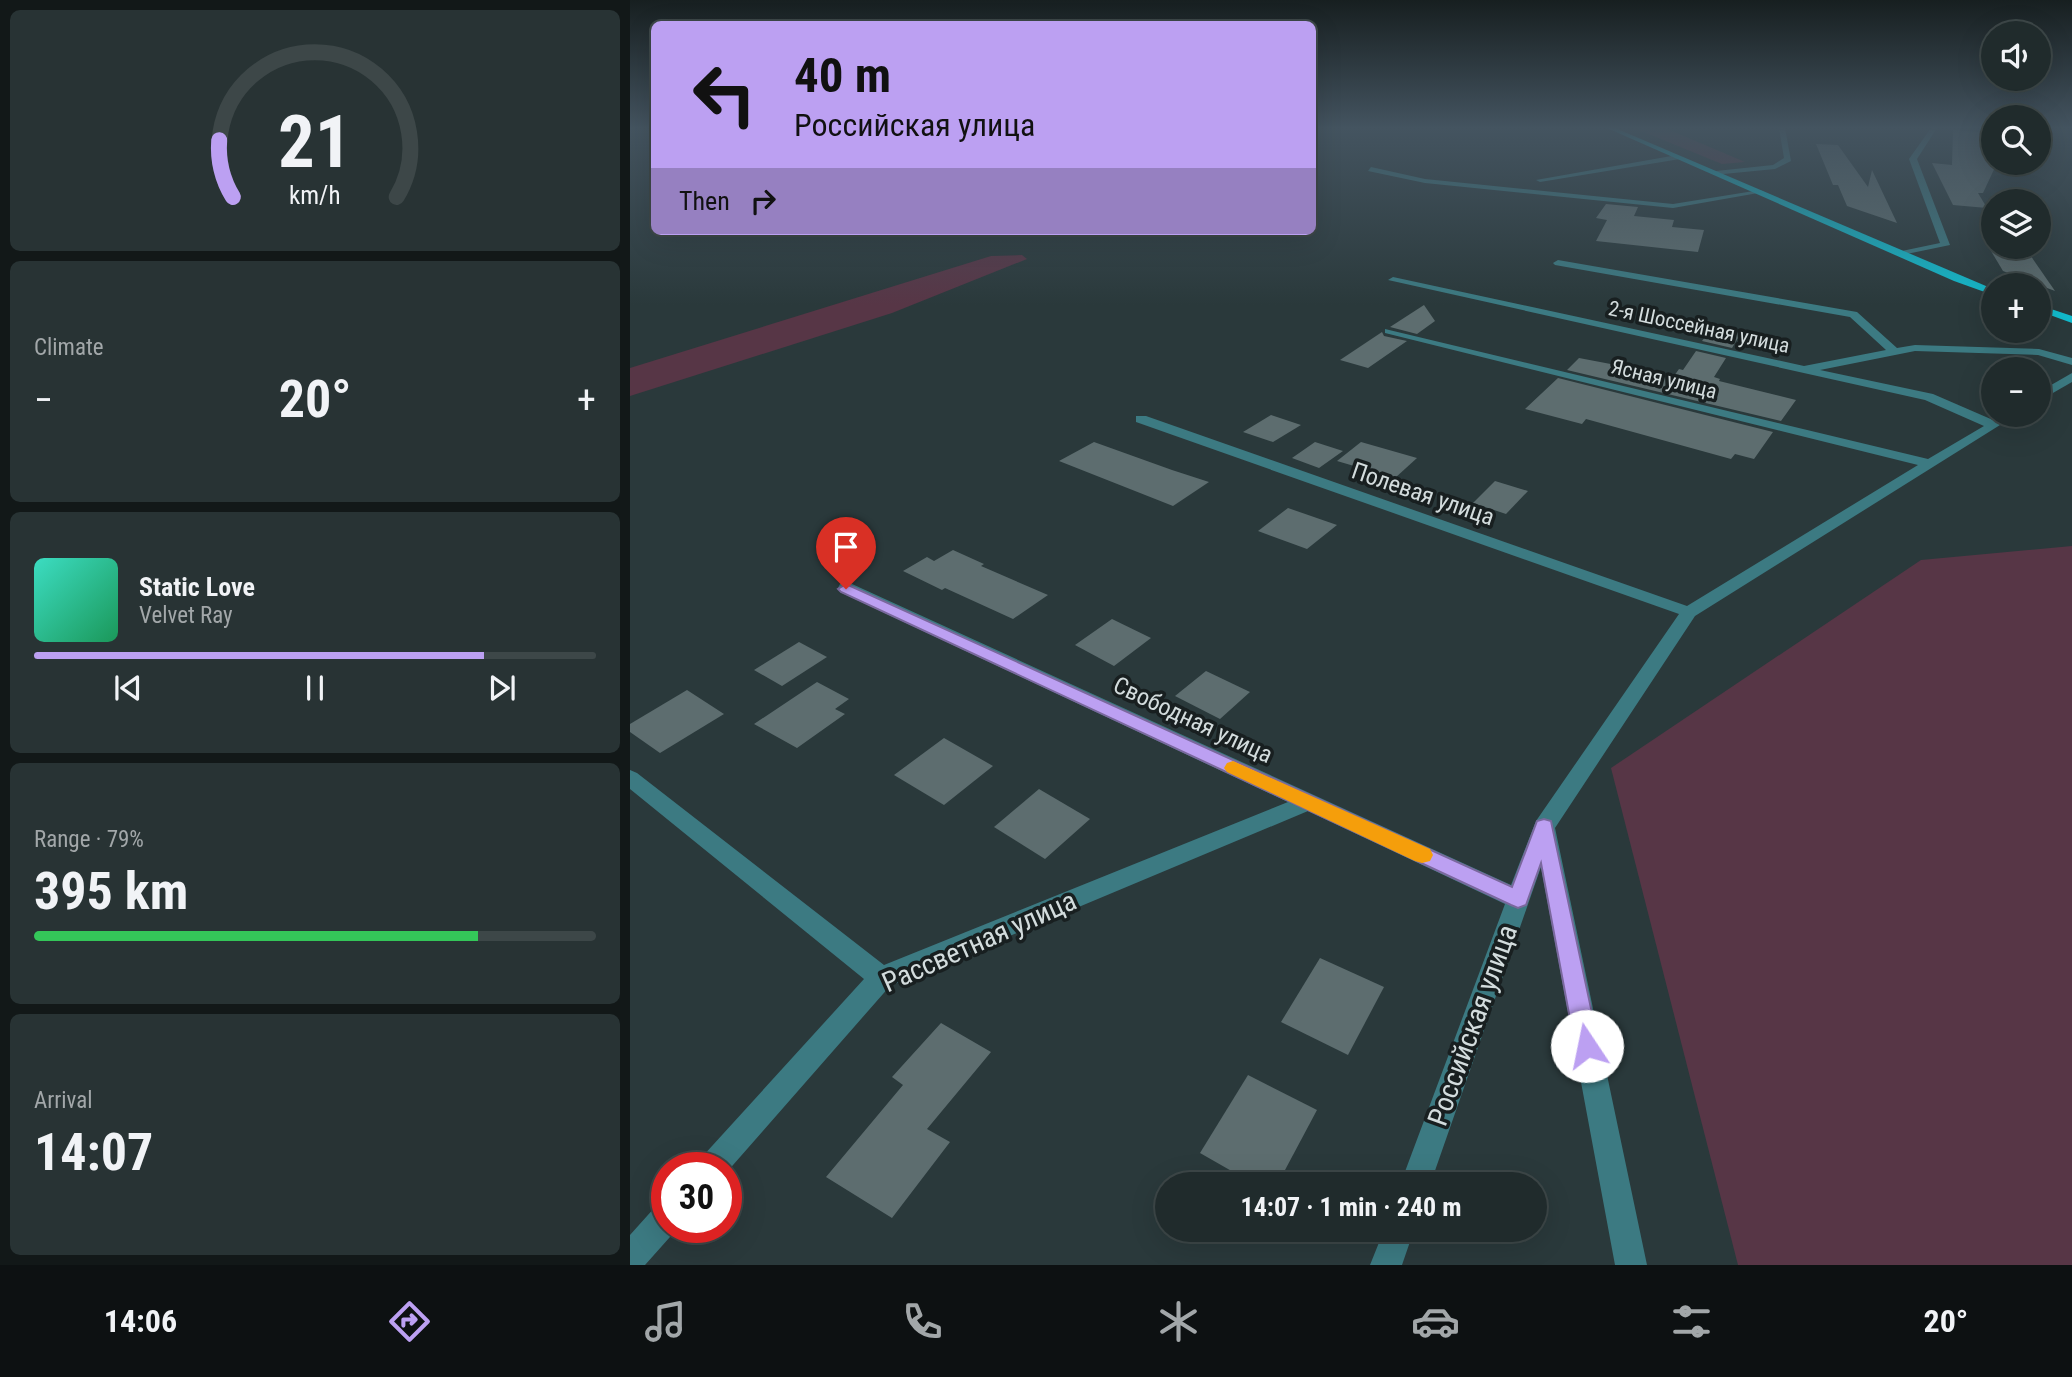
<!DOCTYPE html>
<html lang="en">
<head>
<meta charset="utf-8">
<style>
  :root { --surface:#202b2c; --page:#283334; --text:#f1f3f6; --muted:#a2a7a9; --line:#3d4748; --accent:#bca0f2 }
  body { margin:0; font-family:"Roboto Condensed",sans-serif; background:var(--page); color:var(--text); height:100vh; display:flex; flex-direction:column; font-size:26px; white-space:nowrap }
  * { box-sizing:border-box; margin:0 }
  p { font-size:23px; color:var(--muted) }
  .icon { flex:none; width:38px; height:38px; fill:none; stroke:currentColor; stroke-width:2; stroke-linecap:round; stroke-linejoin:round }
  .map { position:relative; flex:1; overflow:hidden }
  .panel { display:flex; flex-direction:column; gap:10px; padding:10px; background:#121818; width:630px }
  .panel>* { flex:none }
  .banner { position:absolute; left:21px; top:21px; width:665px; height:214px; border-radius:10px; box-shadow:0 7px 28px #0002,0 0 0 2px var(--line); background:#bca0f2; color:#111; overflow:hidden }
  .controls { position:absolute; left:1351px; top:21px; display:grid; gap:14px }
  .controls a { display:grid; place-items:center; width:70px; height:70px; border-radius:50%; background:var(--surface); box-shadow:0 7px 28px #0002,0 0 0 2px var(--line); font-size:35px }
  .speed { position:absolute; left:21px; top:1152px; display:flex; gap:14px; font-size:35px; font-weight:700; text-align:center }
  .speed>* { display:grid; place-content:center; width:91px; height:91px; border-radius:50%; background:var(--surface); box-shadow:0 7px 28px #0002,0 0 0 2px var(--line); line-height:1 }
  .speed .limit { border:10px solid #d22; background:#fff; color:#111 }
  .pin { position:absolute; display:grid; place-items:center; width:60px; height:60px; color:#fff; margin:-72px -30px; border-radius:50% 50% 50% 0; rotate:-45deg; box-shadow:0 0 7px #0007 }
  .pin .icon { rotate:45deg }
  .me { position:absolute; width:77px; margin:-38px; rotate:349deg; stroke-linejoin:round; filter:drop-shadow(0 0 5px #0008) }
  .turn { display:flex; align-items:center; gap:24px; height:147px; padding:0 28px; font-size:32px }
  .turn .icon { width:91px; height:91px; stroke-width:2.5 }
  .turn b { display:block; font-size:49px; line-height:60px }
  .then { display:flex; align-items:center; height:66px; padding:0 28px; background:#0003; gap:14px; font-size:26px }
  .big { font-size:52px; font-weight:700; line-height:1.1 }
  .panel .card { flex:1; display:flex; flex-direction:column; justify-content:center; gap:10px; min-width:0; padding:0 24px; border-radius:10px; background:var(--page) }
  .panel .dial { align-items:center; gap:0 }
  .dial svg { height:182px; overflow:visible; fill:none; stroke:var(--line); stroke-width:7; stroke-linecap:round; text-anchor:middle }
  .dial text { fill:var(--text); stroke:none }
  .song { display:flex; align-items:center; gap:21px }
  .cover { width:84px; height:84px; border-radius:10px; background:linear-gradient(135deg,hsl(170 70% 55%),hsl(150 70% 35%)) }
  .played { height:7px; border-radius:4px; background:linear-gradient(90deg,var(--accent) 80%,var(--line) 80%) }
  .keys { display:flex; justify-content:space-around; direction:ltr }
  .heat { display:flex; justify-content:space-between; align-items:center; font-size:38px; direction:ltr }
  .charge { height:10px; border-radius:5px; background:linear-gradient(90deg,#34c759 79%,var(--line) 0) }
  .trip { position:absolute; left:525px; top:1172px; width:392px; height:70px; border-radius:35px; background:var(--surface); box-shadow:0 7px 28px #0002,0 0 0 2px var(--line); font-weight:700; line-height:70px; text-align:center }
  .tab-bar { display:flex; height:112px; justify-content:space-around; align-items:center; background:#0d1112; color:var(--muted) }
  .tab-bar .icon { width:49px; height:49px }
  .tab-bar .active { color:var(--accent) }
  .tab-bar b { font-size:32px; color:var(--text) }
  main { display:flex; flex:1; min-height:0 }
  .map>svg:first-child { display:block }
  .green { fill:#573646 }
  .building { fill:#5d6d6f }
  .lines { fill:none; stroke-linecap:round; stroke-linejoin:round }
  .minor { fill:#3c7a82; fill-rule:evenodd }
  .major { fill:#12bbcd; fill-rule:evenodd }
  .route { fill:#bca0f2; stroke:#7a689d; stroke-width:2 }
  .slow { fill:#f59e0b }
  .labels { text-anchor:middle; stroke-width:7; stroke-linejoin:round; paint-order:stroke }
  .far-street-label { font-size:21px; fill:#d3dcdd; stroke:#181f20 }
  .street-label { font-size:24px; fill:#d3dcdd; stroke:#181f20 }
  .near-street-label { font-size:28px; fill:#d3dcdd; stroke:#181f20 }
</style>
</head>
<body>
<main>
<section class="panel">
<div class="card dial"><svg viewBox="0 0 100 80">
<path d="M14 69A42 42 0 1 1 86 69"/>
<path d="M14 69A42 42 0 0 1 8 44" stroke="#bca0f2"/>
<text x="50" y="56" font-size="32" font-weight="700">21</text>
<text x="50" y="72" font-size="11">km/h</text>
</svg></div>
<div class="card"><p>Climate</p>
<div class="heat"><a>−</a><b class="big">20°</b><a>+</a></div>
</div>
<div class="card">
<div class="song"><i class="cover"></i><div><b>Static Love</b><p>Velvet Ray</p></div></div>
<div class="played"></div>
<div class="keys"><svg class="icon" aria-label="previous" viewBox="0 0 24 24"><path d="M18 5L8 12l10 7zM5 5v14"/></svg><svg class="icon" aria-label="pause" viewBox="0 0 24 24"><path d="M8 5v14M16 5v14"/></svg><svg class="icon" aria-label="next" viewBox="0 0 24 24"><path d="M6 5l10 7-10 7zM19 5v14"/></svg></div>
</div>
<div class="card"><p>Range · 79%</p><b class="big">395 km</b><div class="charge"></div></div>
<div class="card"><p>Arrival</p><b class="big">14:07</b></div>
</section>
<div class="map">
<svg width="1442" height="1265" viewBox="0 0 1442 1265">
  <rect width="100%" height="100%" fill="#2a393b"/>
  <g class="green">
    <polygon points="1004,128 1035,128 1115,162 1092,164"/>
    <polygon points="392,255 397,259 262,313 0,396 0,368 361,256"/>
    <polygon points="1442,546 1442,1265 1108,1265 981,768 1291,560"/>
  </g>
  <g class="building">
    <polygon points="1323,130 1360,133 1363,136 1363,163 1367,163 1353,193 1348,193 1357,208 1323,205 1302,163 1322,165"/>
    <polygon points="1186,144 1208,145 1238,187 1242,170 1267,223 1217,206 1208,185 1203,185"/>
    <polygon points="976,204 1008,207 1004,216 1044,220 1042,227 1074,230 1068,252 966,241 977,220 966,218"/>
    <polygon points="1358,246 1396,249 1425,291 1373,271"/>
    <polygon points="794,305 805,321 787,334 760,327"/>
    <polygon points="1082,328 1111,333 1102,348 1072,341"/>
    <polygon points="752,332 754,336 777,341 738,368 710,360"/>
    <polygon points="1066,351 1096,358 1084,377 1090,379 1089,381 1166,400 1151,421 937,370 949,358 1044,376 1049,369 1053,370"/>
    <polygon points="928,378 1143,432 1124,459 1105,454 1101,459 956,419 952,424 895,409"/>
    <polygon points="641,415 671,425 643,442 613,432"/>
    <polygon points="464,442 542,470 579,482 543,506 429,461"/>
    <polygon points="685,442 713,451 689,468 662,458"/>
    <polygon points="731,442 787,458 765,478 707,461"/>
    <polygon points="865,481 898,491 876,514 843,503"/>
    <polygon points="658,508 707,525 677,549 628,531"/>
    <polygon points="323,550 354,564 351,566 418,595 383,619 315,588 312,590 273,571 297,557 304,561"/>
    <polygon points="482,619 521,638 484,666 445,645"/>
    <polygon points="169,642 197,657 152,686 124,670"/>
    <polygon points="576,671 620,692 590,719 545,696"/>
    <polygon points="187,682 219,699 205,709 215,714 167,748 124,724"/>
    <polygon points="57,690 94,714 30,753 0,732 0,724"/>
    <polygon points="314,738 363,766 314,805 264,775"/>
    <polygon points="409,789 460,819 415,859 364,827"/>
    <polygon points="690,958 754,987 718,1055 651,1022"/>
    <polygon points="311,1023 361,1052 297,1129 320,1142 262,1218 196,1177 273,1085 262,1077"/>
    <polygon points="618,1075 687,1110 647,1185 626,1185 570,1153"/>
  </g>
  <g class="lines">
    <g class="minor">
      <polygon points="0,128 4,128 0,130"/>
      <polygon points="1149,128 1155,128 1161,161 1145,169 1083,175 1086,171 1143,165 1154,158"/>
      <polygon points="1301,128 1307,128 1287,159 1320,245 1267,256 1267,252 1310,243 1279,159"/>
      <polygon points="1047,155 1050,159 910,182 906,180"/>
      <polygon points="741,167 795,179 1043,204 1130,190 1134,192 1043,208 795,183 738,171"/>
      <polygon points="928,260 1227,312 1267,348 1285,345 1409,349 1442,358 1442,365 1408,355 1285,351 1190,370 1303,394 1363,420 1371,415 1386,415 1065,616 925,828 1017,1265 985,1265 911,867 800,1185 770,1185 875,904 678,811 260,986 96,1173 96,1167 68,1167 72,1157 234,979 0,789 0,770 7,773 254,965 658,802 210,592 208,588 210,584 222,584 881,885 906,821 1049,614 506,422 506,416 516,416 1057,606 1288,465 755,333 755,329 1298,459 1354,426 1295,400 758,280 763,277 1174,366 1256,350 1220,317 925,265 923,263"/>
      <polygon points="1442,373 1442,382 1409,401 1409,392"/>
      <polygon points="37,1202 37,1227 48,1228 15,1265 0,1265 0,1235 26,1206"/>
      <polygon points="754,1230 784,1230 772,1265 740,1265"/>
    </g>
    <g class="major">
      <polygon points="977,128 985,128 1363,289 1363,295 1324,281"/>
      <polygon points="1409,305 1442,316 1442,323 1409,311"/>
    </g>
  </g>
  <linearGradient id="sky" x2="0" y2="1"><stop stop-color="#171f20"/><stop offset="0.42" stop-color="#445460"/><stop offset="1" stop-color="#445460" stop-opacity="0"/></linearGradient>
  <rect width="1442" height="305" fill="url(#sky)"/>
  <polygon class="route" points="216,584 882,887 907,821 914,819 921,821 969,1046 966,1054 957,1057 949,1054 945,1046 911,863 896,905 888,908 881,905 211,592 208,589"/>
  <polygon class="slow" points="603,761 800,849 803,855 800,861 792,863 785,861 597,772 594,768 597,763"/>
  <g class="labels">
    <g class="far-street-label">
      <text transform="translate(1069 327) rotate(12)" y="7">2-я Шоссейная улица</text>
      <text transform="translate(1034 379) rotate(14)" y="7">Ясная улица</text>
    </g>
    <g class="street-label">
      <text transform="translate(793 494) rotate(19)" y="8">Полевая улица</text>
      <text transform="translate(563 720) rotate(25)" y="8">Свободная улица</text>
    </g>
    <g class="near-street-label">
      <text transform="translate(349 941) rotate(-24)" y="10">Рассветная улица</text>
      <text transform="translate(842 1025) rotate(-70)" y="10">Российская улица</text>
    </g>
  </g>
</svg>
<div class="controls">
<a><svg class="icon" aria-label="sound" viewBox="0 0 24 24"><path d="M4 9h4l5-4v14l-5-4H4zM17 9q2 3 0 6"/></svg></a>
<a><svg class="icon" aria-label="search" viewBox="0 0 24 24"><circle cx="10" cy="10" r="6"/><path d="M15 15l6 6"/></svg></a>
<a><svg class="icon" aria-label="layers" viewBox="0 0 24 24"><path d="M12 4l9 5-9 5-9-5zM3 14l9 5 9-5"/></svg></a>
<a>+</a>
<a>−</a>
</div>
<div class="speed"><div class="limit">30</div></div>
<div class="pin" style="left:216px;top:589px;background:#d93025"><svg class="icon" aria-label="arrive" viewBox="0 0 24 24"><path d="M6 21V4h12l-3 4 3 4H6"/></svg></div>
<svg class="me" style="left:957px;top:1046px" viewBox="-20 -20 40 40"><circle r="19" fill="#fff"/><path d="M0-13L10 11 0 6-10 11z" fill="#bca0f2"/></svg>
<div class="trip">14:07 · 1 min · 240 m</div>
<div class="banner">
<div class="turn"><svg class="icon" aria-label="left" viewBox="0 0 24 24"><path d="M17 20v-9H6M10 6l-5 5 5 5"/></svg><div><b>40 m</b>Российская улица</div></div>
<div class="then">Then<svg class="icon" aria-label="right" viewBox="0 0 24 24"><path d="M7 20v-9h11M14 6l5 5-5 5"/></svg></div>
</div>
</div>
</main>
<nav class="tab-bar">
<b>14:06</b>
<svg class="icon active" aria-label="directions" viewBox="0 0 24 24"><path d="M12 3l9 9-9 9-9-9zM9 14v-3h6M13 9l2 2-2 2"/></svg>
<svg class="icon" aria-label="music" viewBox="0 0 24 24"><path d="M9 18V5l10-2v13"/><circle cx="6" cy="18" r="3"/><circle cx="16" cy="16" r="3"/></svg>
<svg class="icon" aria-label="phone" viewBox="0 0 24 24"><path d="M5 4h4l2 5-3 2q2 4 5 5l2-3 5 2v4C11 20 4 13 5 4z"/></svg>
<svg class="icon" aria-label="climate" viewBox="0 0 24 24"><path d="M12 3v18M4 7l16 10M4 17L20 7"/></svg>
<svg class="icon" aria-label="car" viewBox="0 0 24 24"><path d="M5 17H2v-5l4-1 3-4h7l3 4 3 1v5h-3M9 17h6M6 11h13"/><circle cx="7" cy="17" r="2"/><circle cx="17" cy="17" r="2"/></svg>
<svg class="icon" aria-label="filters" viewBox="0 0 24 24"><path d="M4 7h16M4 17h16"/><circle cx="9" cy="7" r="2"/><circle cx="15" cy="17" r="2"/></svg>
<b>20°</b>
</nav>
</body>
</html>
